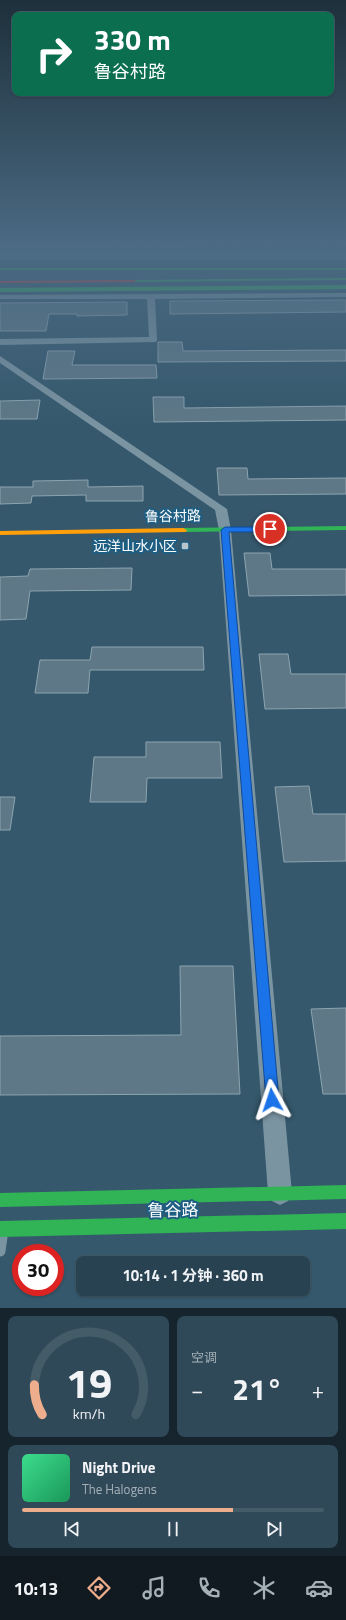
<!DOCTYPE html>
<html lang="zh">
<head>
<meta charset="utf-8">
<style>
  :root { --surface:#284251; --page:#304958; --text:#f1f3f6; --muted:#a5b0b7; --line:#445b68; --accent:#eead8d }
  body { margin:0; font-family:"Titillium Web","Noto Sans SC",sans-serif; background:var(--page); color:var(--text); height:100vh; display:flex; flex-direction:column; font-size:15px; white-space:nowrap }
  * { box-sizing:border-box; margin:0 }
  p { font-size:13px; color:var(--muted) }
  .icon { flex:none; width:22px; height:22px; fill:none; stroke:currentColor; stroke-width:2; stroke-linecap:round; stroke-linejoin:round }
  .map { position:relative; height:1308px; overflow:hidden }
  .drawer { display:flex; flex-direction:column; gap:8px; padding:8px; background:#16242d; flex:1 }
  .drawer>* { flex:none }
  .hud { position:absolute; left:12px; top:12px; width:322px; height:84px; border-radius:8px; box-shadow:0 1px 3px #0004,0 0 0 1px var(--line); background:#0b6e4f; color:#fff; overflow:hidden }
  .speed { position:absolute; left:12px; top:1244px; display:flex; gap:8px; font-size:20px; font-weight:700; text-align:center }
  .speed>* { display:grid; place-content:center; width:52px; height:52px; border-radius:50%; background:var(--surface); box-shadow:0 1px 3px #0004,0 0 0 1px var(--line); line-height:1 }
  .speed .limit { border:6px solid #d22; background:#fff; color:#111 }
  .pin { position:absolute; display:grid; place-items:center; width:34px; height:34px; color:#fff; margin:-17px; border:2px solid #fff; border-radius:50%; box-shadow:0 1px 4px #0007 }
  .me { position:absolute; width:44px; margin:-22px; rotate:355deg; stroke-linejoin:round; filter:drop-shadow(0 0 3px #0008) }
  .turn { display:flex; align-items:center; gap:14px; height:84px; padding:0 16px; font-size:18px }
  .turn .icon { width:52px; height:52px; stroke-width:2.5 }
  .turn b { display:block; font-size:28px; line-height:34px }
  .big { font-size:30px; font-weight:700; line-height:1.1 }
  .drawer .card { flex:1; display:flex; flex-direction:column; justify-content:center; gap:6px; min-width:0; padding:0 14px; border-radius:8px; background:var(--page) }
  .drawer .dial { align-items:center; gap:0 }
  .dial svg { height:104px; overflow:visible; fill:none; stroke:var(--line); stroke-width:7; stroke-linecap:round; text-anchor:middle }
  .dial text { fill:var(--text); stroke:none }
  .song { display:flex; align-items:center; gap:12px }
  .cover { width:48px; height:48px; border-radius:6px; background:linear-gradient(135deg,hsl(150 70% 55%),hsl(150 70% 35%)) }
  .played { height:4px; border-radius:2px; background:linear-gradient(90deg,var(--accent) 70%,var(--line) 70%) }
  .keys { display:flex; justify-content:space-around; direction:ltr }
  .heat { display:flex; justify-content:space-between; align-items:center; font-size:22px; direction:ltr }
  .drawer .tiles { flex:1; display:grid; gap:8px; grid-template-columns:1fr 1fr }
  .card:last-child { grid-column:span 2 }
  .trip { position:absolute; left:76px; top:1256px; width:234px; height:40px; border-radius:8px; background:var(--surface); box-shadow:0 1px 3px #0004,0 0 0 1px var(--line); font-weight:700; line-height:40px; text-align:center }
  .dock { display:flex; height:64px; justify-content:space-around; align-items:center; background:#101a20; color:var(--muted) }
  .dock .icon { width:28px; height:28px }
  .dock .on { color:var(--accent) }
  .dock b { font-size:18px; color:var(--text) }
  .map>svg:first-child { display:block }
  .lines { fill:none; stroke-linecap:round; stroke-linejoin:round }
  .river { fill:#58859e; fill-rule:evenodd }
  .building { fill:#5e7887; stroke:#8ea4b0 }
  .lane { stroke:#7b94a2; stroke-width:11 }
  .street { fill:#7b94a2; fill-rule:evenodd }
  .fast { fill:#30b455; fill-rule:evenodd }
  .slow { fill:#ff9f0a; fill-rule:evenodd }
  .jam { fill:#e5322d; fill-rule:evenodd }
  .rail { stroke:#7c94a2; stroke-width:1.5; stroke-dasharray:4 1.5; stroke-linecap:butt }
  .route { fill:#1a73e8; stroke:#114b97 }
  .poi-dot { fill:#b8c5cc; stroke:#1e5e82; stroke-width:1.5 }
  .labels { text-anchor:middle; stroke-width:4; stroke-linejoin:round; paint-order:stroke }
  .street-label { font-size:14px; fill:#fff; stroke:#1e5e82 }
  .poi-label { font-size:14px; fill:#fff; stroke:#1e5e82; text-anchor:end }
  .near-street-label { font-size:17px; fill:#fff; stroke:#1e5e82 }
</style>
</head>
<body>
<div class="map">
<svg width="346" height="1308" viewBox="0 0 346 1308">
  <rect width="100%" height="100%" fill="#35586c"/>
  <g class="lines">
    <rect class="river" x="0" y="252" width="346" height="8"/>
  </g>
  <g class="building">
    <polygon points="346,300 346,312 170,314 170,301"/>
    <polygon points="127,302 127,315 77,316 77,314 49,314 46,331 0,331 0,303"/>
    <polygon points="158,342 182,342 183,351 346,350 346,361 158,362"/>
    <polygon points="48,351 75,351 72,365 156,365 157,378 43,379"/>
    <polygon points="153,397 184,397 184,408 346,406 346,420 154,422"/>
    <polygon points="40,400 37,419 0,419 0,401"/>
    <polygon points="217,468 247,468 248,479 346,478 346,494 219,495"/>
    <polygon points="88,480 88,487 143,486 143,501 86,501 86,495 32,496 31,503 0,504 0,487 33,487 33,481"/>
    <polygon points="244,553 270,553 272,569 346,569 346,595 249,596"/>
    <polygon points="132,568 131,590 30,591 26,619 0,620 0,577 28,576 30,569"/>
    <polygon points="92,647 203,647 204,670 90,670 88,693 35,693 40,660 90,660"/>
    <polygon points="259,654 288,654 291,674 346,674 346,708 265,709"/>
    <polygon points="146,742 220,742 222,778 147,778 146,802 90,802 94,757 146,757"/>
    <polygon points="309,786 313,814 346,814 346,861 284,862 275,787"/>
    <polygon points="0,797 15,797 10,830 0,830"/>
    <polygon points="180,966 233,966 240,1094 0,1095 0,1036 181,1035"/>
    <polygon points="346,1008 346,1094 323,1094 311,1009"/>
  </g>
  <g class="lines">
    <polyline class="lane" points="0,1251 2,1237"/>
    <g class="street">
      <polygon points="346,293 346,297 155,299 157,340 156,342 0,345 0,339 149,337 147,299 0,299 0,295 2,295"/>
      <polygon points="0,356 227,509 231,530 292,1193 288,1201 280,1205 272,1201 268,1193 219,530 215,510 0,363"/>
    </g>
    <g class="fast">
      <rect x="0" y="268" width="346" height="2"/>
      <polygon points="346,278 346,280 133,282 131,281 133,280"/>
      <polygon points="346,285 346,289 0,292 0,288"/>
      <polygon points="346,526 346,530 183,532 179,530 183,528"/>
      <polygon points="346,1185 346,1199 0,1207 0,1193"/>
      <polygon points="346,1213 346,1229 0,1237 0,1221"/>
    </g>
    <polygon class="slow" points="183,528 187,530 186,532 0,535 0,531"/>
    <polygon class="jam" points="133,280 135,280 135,282 0,283 0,281"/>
    <polyline class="rail" points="0,247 346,245"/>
  </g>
  <linearGradient id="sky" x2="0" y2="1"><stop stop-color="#1d303b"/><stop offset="0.57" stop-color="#4b6a83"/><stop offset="1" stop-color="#4b6a83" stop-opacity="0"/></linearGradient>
  <rect width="346" height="428" fill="url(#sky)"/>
  <polygon class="route" points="225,527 270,527 274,529 270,532 229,532 279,1100 277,1105 272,1107 268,1105 266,1100 221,530"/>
  <rect class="poi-dot" x="181" y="542" width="8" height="8" rx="2"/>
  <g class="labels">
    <g class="street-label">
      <text transform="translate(173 516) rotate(-1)" y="5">鲁谷村路</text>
    </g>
    <g class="poi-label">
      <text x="177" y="551">远洋山水小区</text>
    </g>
    <g class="near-street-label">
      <text transform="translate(173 1210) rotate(-1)" y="6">鲁谷路</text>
    </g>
  </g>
</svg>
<div class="speed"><div class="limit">30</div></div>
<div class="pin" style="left:270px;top:529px;background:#d93025"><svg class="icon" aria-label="arrive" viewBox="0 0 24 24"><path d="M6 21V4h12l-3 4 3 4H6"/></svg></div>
<svg class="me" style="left:272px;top:1100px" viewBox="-20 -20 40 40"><path d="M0-17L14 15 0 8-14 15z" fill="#1a73e8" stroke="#fff" stroke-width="4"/></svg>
<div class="trip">10:14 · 1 分钟 · 360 m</div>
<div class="hud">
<div class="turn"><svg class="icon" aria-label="right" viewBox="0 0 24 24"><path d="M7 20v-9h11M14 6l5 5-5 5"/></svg><div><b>330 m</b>鲁谷村路</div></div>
</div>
</div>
<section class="drawer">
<div class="tiles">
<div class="card dial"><svg viewBox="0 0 100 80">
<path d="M14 69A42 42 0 1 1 86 69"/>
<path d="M14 69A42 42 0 0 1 8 46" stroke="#eead8d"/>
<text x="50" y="56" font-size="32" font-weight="700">19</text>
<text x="50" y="72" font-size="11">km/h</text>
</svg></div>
<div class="card"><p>空调</p>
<div class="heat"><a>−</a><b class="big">21°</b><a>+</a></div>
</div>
<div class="card">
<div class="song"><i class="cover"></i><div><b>Night Drive</b><p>The Halogens</p></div></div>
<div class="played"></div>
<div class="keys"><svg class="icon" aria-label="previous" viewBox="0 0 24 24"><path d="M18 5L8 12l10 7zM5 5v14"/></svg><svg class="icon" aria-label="pause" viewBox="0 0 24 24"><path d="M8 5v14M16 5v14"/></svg><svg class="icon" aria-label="next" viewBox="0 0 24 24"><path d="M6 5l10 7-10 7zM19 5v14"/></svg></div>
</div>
</div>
</section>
<nav class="dock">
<b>10:13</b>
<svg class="icon on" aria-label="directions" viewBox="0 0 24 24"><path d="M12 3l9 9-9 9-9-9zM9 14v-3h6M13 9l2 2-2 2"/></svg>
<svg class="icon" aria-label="music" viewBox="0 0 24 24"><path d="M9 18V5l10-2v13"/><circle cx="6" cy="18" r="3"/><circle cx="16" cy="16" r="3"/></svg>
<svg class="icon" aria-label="phone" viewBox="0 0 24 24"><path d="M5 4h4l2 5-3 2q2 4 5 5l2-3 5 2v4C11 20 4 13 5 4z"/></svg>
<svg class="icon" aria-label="climate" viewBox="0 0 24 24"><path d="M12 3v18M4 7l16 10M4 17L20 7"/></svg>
<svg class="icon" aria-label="car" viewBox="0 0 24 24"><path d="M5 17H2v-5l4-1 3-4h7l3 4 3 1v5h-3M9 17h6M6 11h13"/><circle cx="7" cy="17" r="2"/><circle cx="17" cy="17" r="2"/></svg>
</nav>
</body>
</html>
